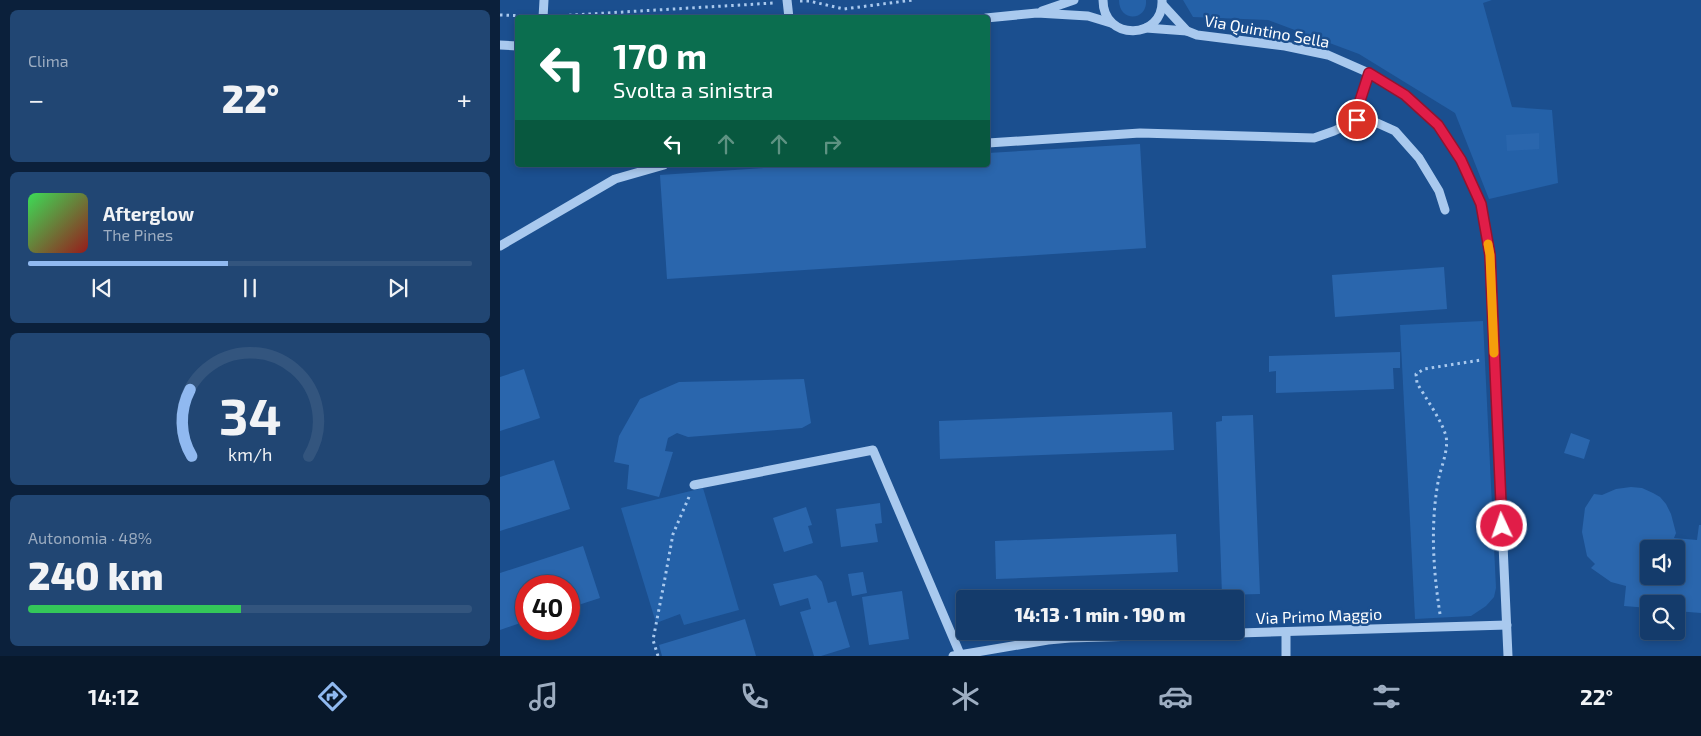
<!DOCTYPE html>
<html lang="it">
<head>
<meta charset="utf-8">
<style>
  :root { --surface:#143b6b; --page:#214673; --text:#f1f3f6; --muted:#9dadc1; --line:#33557e; --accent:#90b9f0 }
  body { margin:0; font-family:"Exo 2",sans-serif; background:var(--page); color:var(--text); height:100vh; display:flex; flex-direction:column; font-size:19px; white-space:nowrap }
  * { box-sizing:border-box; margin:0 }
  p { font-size:16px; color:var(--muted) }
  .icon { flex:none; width:28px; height:28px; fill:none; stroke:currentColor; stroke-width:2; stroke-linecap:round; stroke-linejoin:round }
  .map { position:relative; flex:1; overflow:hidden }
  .side { display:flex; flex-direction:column; gap:10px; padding:10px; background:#0b203b; width:500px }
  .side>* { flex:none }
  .guide { position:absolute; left:15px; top:15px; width:475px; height:152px; border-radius:5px; box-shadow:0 2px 8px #0003,0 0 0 1px var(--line); background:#0b6e4f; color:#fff; overflow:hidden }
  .controls { position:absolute; left:1140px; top:540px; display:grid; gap:10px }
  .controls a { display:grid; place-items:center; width:45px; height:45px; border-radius:5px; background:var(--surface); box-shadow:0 2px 8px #0003,0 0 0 1px var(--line); font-size:25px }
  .speed { position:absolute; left:15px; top:575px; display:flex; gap:10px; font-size:25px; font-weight:700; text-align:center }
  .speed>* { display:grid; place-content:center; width:65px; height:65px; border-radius:50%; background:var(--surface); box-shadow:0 2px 8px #0003,0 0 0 1px var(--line); line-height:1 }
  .speed .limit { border:8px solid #d22; background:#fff; color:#111 }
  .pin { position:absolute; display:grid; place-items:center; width:42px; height:42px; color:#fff; margin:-21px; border:2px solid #fff; border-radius:50%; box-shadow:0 1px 5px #0007 }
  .me { position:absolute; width:55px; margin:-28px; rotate:357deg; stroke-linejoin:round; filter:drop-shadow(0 0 4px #0008) }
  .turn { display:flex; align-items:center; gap:18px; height:105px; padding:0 15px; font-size:22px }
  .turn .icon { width:65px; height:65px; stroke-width:2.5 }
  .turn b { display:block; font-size:35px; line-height:42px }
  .lanes { display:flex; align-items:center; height:48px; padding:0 15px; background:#0003; justify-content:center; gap:25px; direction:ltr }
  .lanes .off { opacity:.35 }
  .big { font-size:38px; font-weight:800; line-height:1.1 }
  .side .widget { flex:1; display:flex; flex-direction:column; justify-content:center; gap:8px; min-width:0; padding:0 18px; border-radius:8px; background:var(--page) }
  .side .dial { align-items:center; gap:0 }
  .dial svg { height:130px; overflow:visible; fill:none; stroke:var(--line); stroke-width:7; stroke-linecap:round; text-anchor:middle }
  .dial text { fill:var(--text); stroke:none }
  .song { display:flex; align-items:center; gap:15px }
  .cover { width:60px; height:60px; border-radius:8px; background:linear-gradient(135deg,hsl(130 70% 55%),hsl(0 70% 35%)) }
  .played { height:5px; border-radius:2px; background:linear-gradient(90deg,var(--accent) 45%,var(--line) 45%) }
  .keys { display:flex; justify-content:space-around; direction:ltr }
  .heat { display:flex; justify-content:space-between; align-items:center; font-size:28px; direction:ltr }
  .charge { height:8px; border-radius:4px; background:linear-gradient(90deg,#34c759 48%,var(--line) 0) }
  .trip { position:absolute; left:456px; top:590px; width:288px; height:50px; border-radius:5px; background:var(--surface); box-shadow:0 2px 8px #0003,0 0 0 1px var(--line); font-weight:800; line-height:50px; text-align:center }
  .tab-bar { display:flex; height:80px; justify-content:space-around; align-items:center; background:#08182b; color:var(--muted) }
  .tab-bar .icon { width:35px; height:35px }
  .tab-bar .selected { color:var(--accent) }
  .tab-bar b { font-size:22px; color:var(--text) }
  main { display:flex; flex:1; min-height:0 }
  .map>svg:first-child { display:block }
  .green { fill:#2461a8 }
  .building { fill:#2a66ad; fill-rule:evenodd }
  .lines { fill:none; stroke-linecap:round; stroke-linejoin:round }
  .path { stroke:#a9c9ee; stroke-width:3; stroke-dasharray:2.5 4; stroke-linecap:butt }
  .minor { stroke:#a9c9ee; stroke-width:9 }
  .route-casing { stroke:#92132f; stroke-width:12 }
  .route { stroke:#e11d48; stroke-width:9 }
  .slow { stroke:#f59e0b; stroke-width:9 }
  .labels { text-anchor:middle; stroke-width:5; stroke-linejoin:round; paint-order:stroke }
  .street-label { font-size:16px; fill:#fff; stroke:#1b4f8f }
</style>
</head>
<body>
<main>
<section class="side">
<div class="widget"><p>Clima</p>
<div class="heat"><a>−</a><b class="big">22°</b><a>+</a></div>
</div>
<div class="widget">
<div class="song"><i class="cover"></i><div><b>Afterglow</b><p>The Pines</p></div></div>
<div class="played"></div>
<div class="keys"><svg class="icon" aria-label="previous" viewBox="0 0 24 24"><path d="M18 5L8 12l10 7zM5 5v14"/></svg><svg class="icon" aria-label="pause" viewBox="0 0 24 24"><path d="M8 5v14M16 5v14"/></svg><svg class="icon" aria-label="next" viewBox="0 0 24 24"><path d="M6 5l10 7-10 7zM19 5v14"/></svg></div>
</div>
<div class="widget dial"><svg viewBox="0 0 100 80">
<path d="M14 69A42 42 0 1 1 86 69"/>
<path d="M14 69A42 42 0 0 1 13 28" stroke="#90b9f0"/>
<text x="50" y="56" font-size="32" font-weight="700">34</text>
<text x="50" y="72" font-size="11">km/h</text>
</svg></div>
<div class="widget"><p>Autonomia · 48%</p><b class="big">240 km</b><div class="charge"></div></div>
</section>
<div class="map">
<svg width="1201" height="656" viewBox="0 0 1201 656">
  <rect width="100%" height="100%" fill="#1b4f8f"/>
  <g class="green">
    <path d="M619 0H646C648 21 619 23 619 0Z"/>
    <polygon points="683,0 992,0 983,3 1012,107 1052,110 1058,183 989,199 955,113 859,54 768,20 693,17"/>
    <polygon points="983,321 996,588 994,597 986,606 971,616 915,619 900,325"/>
    <polygon points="203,488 239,610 184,625 180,614 156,623 121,508"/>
  </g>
  <g class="building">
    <polygon points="1039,133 1039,149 1007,151 1006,135"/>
    <polygon points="640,144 646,248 167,279 160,175 308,165 488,165 488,153"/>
    <polygon points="944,267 947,309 835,317 832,275"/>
    <polygon points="900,352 900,368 893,368 894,389 776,393 776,371 769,372 769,356"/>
    <polygon points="24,369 40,418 0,431 0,377"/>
    <polygon points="304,379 311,423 302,428 188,437 177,433 168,438 165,451 173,452 159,497 127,489 129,465 114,462 119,436 140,399 179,382"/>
    <polygon points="672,412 674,450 440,459 439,421"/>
    <polygon points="753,415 760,594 722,595 716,422 722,421 722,416"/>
    <polygon points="1071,433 1090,440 1084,459 1064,453"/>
    <polygon points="54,460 70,509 0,531 0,477"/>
    <path d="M1131 487 1142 488 1153 493 1160 497 1166 504 1171 514 1176 533 1174 538 1197 540 1199 525H1201V613L1176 611V604H1149V608L1124 606 1126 586 1111 582 1091 568 1095 564 1087 556 1082 532 1085 508 1094 494 1102 495 1116 489ZM1149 549H1176V576H1149Z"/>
    <polygon points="380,503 382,523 375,524 378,542 341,547 336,509"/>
    <polygon points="306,507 312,525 308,526 313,543 284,552 273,518"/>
    <polygon points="676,534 678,572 496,579 495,541"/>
    <polygon points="83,546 100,598 69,608 69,586 26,586 26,621 0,630 0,573"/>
    <polygon points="363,572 367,593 352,596 348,574"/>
    <polygon points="316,575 322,582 328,603 336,601 350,647 321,656 314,656 300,612 311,609 308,598 280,606 273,584"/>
    <polygon points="402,591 409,639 369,645 362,597"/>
    <polygon points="245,619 256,656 162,656 159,645"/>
  </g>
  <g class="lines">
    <g class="path">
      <polyline points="300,1 309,1 344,9 413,0"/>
      <polyline points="0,15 29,16"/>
      <polyline points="56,16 274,3"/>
      <path d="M940 614C933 569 930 522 939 477 942 465 950 445 945 433 940 418 925 397 917 383L916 374 924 369 981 360"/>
      <polyline points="158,656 153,640 165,578 173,534 189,497"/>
    </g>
    <g class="minor">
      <polyline points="287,0 289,18"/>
      <path d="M603 0C603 42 664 40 662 0"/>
      <polyline points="663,5 687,31 697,35 785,46 828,55 869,73 905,95 938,125 961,160 981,203 990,255 1008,656"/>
      <polyline points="542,11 574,0"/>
      <polyline points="43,18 44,0"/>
      <polyline points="486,18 537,13 588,16 611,23"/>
      <polyline points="646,28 687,31"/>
      <polyline points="0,45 18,46"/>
      <polyline points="869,73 857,107 857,120 875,122 895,131 919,158 939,191 945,210"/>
      <polyline points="488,143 640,133 814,138 834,131 857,120"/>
      <polyline points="0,246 115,179 164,165"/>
      <polyline points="194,485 373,450 460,654"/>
      <polyline points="786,633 786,656"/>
      <polyline points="453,656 548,640 570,638 1007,625"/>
    </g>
  </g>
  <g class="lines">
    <g class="route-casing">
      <polyline id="route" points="857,120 858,107 869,73 905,95 938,125 961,160 981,204 990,255 1002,526"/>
    </g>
    <use href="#route" class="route"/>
    <polyline class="slow" points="988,244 990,255 994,353"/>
  </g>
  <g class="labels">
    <g class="street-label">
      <text transform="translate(767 31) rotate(10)" y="6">Via Quintino Sella</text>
      <text transform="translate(819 616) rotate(-2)" y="6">Via Primo Maggio</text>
    </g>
  </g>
</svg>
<div class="controls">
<a><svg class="icon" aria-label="sound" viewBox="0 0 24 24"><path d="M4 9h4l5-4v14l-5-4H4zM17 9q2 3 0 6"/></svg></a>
<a><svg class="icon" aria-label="search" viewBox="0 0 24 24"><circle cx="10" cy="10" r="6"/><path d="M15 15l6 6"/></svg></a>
</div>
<div class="speed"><div class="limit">40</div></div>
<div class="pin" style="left:857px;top:120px;background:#d93025"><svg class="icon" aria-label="arrive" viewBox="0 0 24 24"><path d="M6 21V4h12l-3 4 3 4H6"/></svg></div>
<svg class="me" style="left:1002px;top:526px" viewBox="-20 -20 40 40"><circle r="17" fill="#e11d48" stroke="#fff" stroke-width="3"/><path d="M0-11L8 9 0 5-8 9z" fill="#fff"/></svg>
<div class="trip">14:13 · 1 min · 190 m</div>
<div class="guide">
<div class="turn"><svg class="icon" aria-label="left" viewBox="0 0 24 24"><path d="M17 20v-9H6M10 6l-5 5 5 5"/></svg><div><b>170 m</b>Svolta a sinistra</div></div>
<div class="lanes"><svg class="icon" aria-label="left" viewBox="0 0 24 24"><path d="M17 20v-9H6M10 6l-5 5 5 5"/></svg><svg class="icon off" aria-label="ahead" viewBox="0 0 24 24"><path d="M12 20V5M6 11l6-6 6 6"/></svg><svg class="icon off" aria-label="ahead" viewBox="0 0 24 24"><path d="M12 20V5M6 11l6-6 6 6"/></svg><svg class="icon off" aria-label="right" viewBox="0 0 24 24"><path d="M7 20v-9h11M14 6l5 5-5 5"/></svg></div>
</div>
</div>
</main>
<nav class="tab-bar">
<b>14:12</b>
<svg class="icon selected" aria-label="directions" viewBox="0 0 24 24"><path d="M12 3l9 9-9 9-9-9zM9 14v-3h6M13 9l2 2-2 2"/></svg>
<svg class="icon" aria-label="music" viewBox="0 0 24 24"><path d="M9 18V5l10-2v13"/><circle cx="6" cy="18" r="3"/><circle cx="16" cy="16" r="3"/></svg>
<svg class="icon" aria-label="phone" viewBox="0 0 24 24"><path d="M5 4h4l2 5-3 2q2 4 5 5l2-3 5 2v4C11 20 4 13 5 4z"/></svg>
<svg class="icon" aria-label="climate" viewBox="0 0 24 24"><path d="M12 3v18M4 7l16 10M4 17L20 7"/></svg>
<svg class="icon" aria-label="car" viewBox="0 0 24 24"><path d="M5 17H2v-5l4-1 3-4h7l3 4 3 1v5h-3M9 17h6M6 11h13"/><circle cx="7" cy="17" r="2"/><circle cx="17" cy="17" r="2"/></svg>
<svg class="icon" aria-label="filters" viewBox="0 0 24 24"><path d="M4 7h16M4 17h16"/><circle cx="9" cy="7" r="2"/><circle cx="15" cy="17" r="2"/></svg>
<b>22°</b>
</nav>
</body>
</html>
